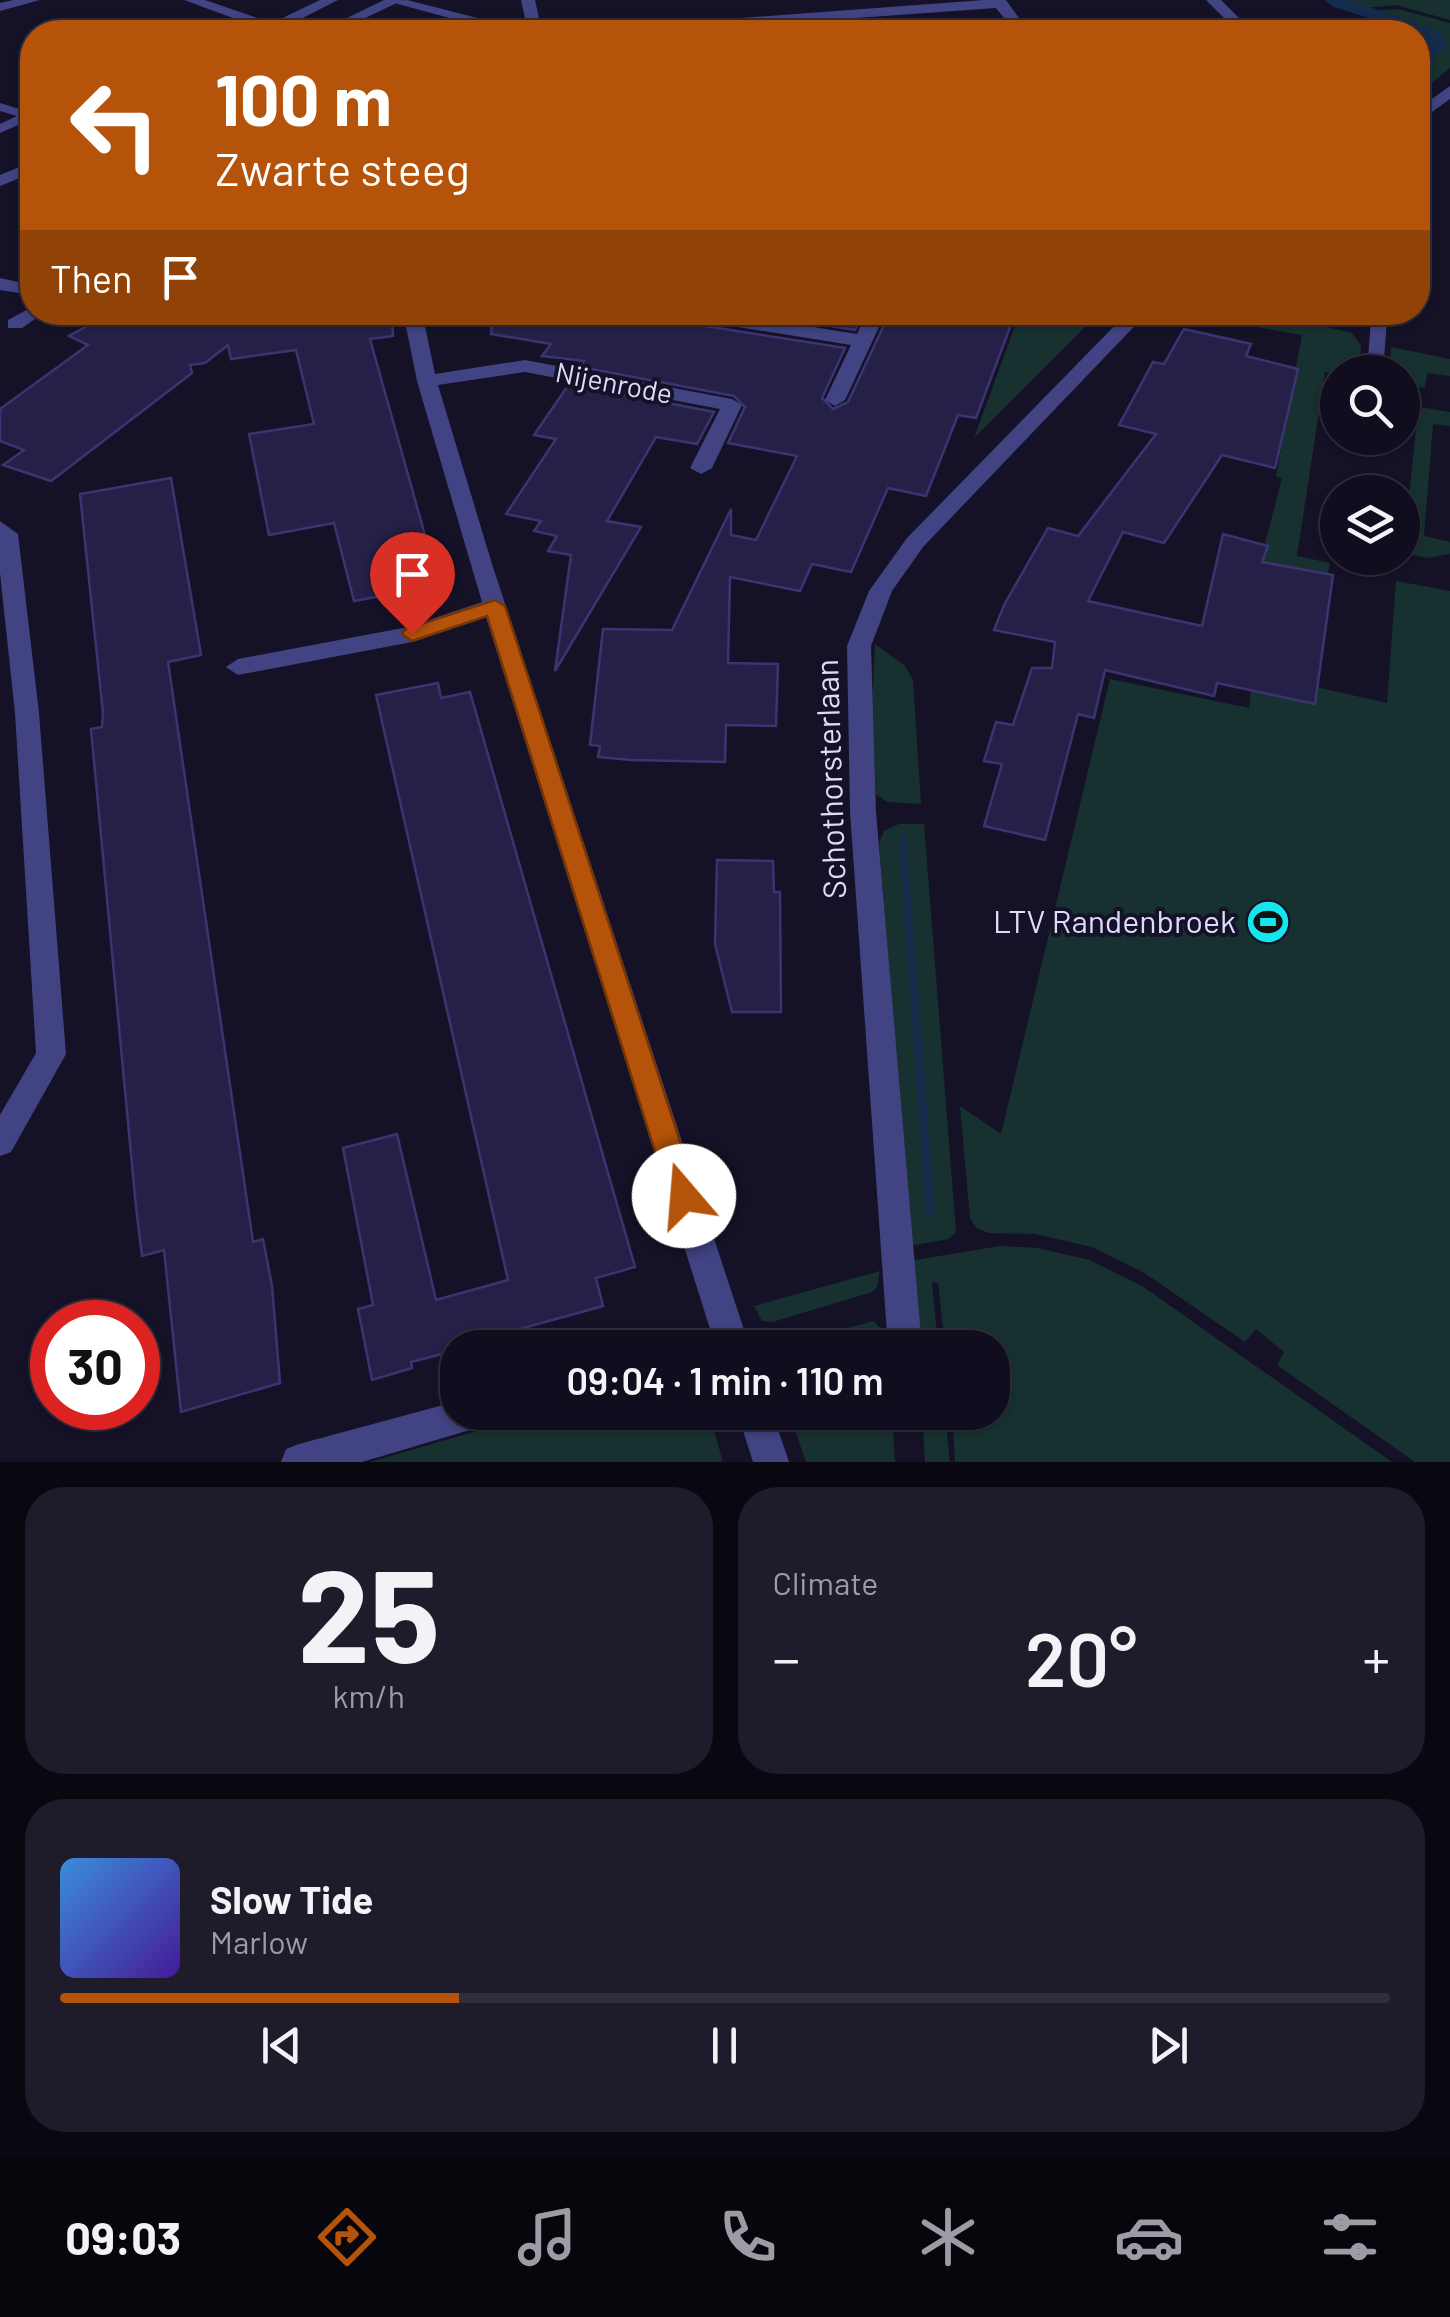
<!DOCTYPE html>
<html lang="en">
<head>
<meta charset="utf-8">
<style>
  :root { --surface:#100e1e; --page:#1e1c2b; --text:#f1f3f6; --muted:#9c9ca4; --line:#302e3c; --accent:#b45309 }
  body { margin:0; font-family:Barlow,sans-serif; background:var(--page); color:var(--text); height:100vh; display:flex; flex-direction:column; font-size:38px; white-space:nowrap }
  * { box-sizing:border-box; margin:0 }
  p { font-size:32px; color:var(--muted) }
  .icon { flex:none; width:55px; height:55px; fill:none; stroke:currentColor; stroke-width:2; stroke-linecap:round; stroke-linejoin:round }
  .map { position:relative; height:1462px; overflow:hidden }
  .drawer { display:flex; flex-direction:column; gap:25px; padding:25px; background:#090810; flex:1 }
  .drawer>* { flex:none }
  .hud { position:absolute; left:20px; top:20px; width:1410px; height:305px; border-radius:40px; box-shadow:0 2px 8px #0004,0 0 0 2px var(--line); background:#b45309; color:#fff; overflow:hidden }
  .fabs { position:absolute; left:1320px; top:355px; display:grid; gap:20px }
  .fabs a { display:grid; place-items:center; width:100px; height:100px; border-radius:50%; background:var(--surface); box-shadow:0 2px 8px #0004,0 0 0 2px var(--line); font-size:50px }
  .speed { position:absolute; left:30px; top:1300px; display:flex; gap:20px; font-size:50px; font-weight:700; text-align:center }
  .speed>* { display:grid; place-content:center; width:130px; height:130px; border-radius:50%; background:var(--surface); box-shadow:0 2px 8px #0004,0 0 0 2px var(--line); line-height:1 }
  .speed .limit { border:15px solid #d22; background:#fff; color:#111 }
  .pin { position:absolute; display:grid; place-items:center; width:85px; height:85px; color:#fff; margin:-102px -42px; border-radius:50% 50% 50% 0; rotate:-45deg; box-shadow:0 0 10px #0007 }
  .pin .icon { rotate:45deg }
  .me { position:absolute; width:110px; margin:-55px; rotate:342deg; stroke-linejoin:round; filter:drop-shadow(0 0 8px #0008) }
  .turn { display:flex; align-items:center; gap:35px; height:210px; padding:0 30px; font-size:45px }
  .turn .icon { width:130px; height:130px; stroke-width:2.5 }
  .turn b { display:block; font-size:70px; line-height:85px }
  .then { display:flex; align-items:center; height:95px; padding:0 30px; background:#0003; gap:20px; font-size:38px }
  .big { font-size:75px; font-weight:600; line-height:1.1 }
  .drawer .card { flex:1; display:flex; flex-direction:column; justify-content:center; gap:15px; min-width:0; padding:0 35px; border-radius:40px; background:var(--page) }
  .drawer .dial { align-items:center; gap:0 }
  .dial b { font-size:130px; line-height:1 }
  .song { display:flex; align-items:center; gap:30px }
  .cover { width:120px; height:120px; border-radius:15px; background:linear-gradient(135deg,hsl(210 70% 55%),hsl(260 70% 35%)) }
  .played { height:10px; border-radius:5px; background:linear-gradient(90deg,var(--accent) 30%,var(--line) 30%) }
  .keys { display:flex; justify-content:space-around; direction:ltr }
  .heat { display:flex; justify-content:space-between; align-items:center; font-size:55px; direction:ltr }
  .drawer .tiles { flex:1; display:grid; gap:25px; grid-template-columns:1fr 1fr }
  .card:last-child { grid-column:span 2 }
  .trip { position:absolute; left:440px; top:1330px; width:570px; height:100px; border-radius:40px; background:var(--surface); box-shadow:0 2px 8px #0004,0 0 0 2px var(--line); font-weight:600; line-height:100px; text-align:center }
  .dock { display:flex; height:160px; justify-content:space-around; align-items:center; background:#06060c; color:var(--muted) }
  .dock .icon { width:70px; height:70px }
  .dock .on { color:var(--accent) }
  .dock b { font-size:45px; color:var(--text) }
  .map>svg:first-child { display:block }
  .green { fill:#16312f }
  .water { fill:#132c4b }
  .building { fill:#252047; stroke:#3c3471; stroke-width:2.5 }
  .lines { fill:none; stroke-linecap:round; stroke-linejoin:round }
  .service { fill:#414383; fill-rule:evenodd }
  .pedestrian { fill:#414383; fill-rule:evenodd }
  .minor { fill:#414383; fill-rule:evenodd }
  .tertiary { fill:#414383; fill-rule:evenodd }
  .route { fill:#b45309; stroke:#753606; stroke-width:2.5 }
  .labels { text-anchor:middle; stroke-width:8; stroke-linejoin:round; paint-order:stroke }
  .far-street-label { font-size:28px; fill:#dddcfc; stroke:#151228 }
  .street-label { font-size:32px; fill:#dddcfc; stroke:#151228 }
  .poi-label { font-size:32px; fill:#dddcfc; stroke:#151228; text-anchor:end }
</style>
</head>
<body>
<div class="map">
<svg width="1450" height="1462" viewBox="0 0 1450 1462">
  <rect width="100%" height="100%" fill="#151228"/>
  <g class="green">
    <polygon points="1349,0 1450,0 1450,20 1396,5 1366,8"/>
    <polygon points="1398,9 1450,23 1450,68 1418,94 1418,67 1446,47 1430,28 1374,11"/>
    <polygon points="1019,313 1099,313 974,438 1019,315"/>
    <path d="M1174 313C1234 313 1293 318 1352 333L1361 346 1360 365 1339 362 1337 374 1325 372 1297 556 1330 563 1328 574 1280 565 1259 567 1282 478 1276 476 1302 335Z"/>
    <polygon points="1391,347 1450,359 1450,376 1427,373 1425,388 1403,384 1402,372 1389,372"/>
    <polygon points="1403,404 1450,412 1450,426 1433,424 1424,536 1450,542 1450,554 1427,558 1403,553 1417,421 1403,418"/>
    <polygon points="1396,581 1450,591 1450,1462 1415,1462 1277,1365 1284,1352 1256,1329 1245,1342 1143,1272 1092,1247 1035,1234 989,1233 976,1228 970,1218 960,1106 1001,1134 1110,679 1249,708 1253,673 1387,703"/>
    <polygon points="875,644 905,666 913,680 921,804 887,802 876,794 872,702"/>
    <polygon points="899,824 924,824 956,1232 949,1239 914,1245 911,1244 879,843 884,831"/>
    <polygon points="1000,1246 1038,1248 1089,1260 1142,1286 1392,1462 955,1462 952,1413 992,1412 992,1348 945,1347 938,1283 932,1282 938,1347 918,1347 912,1266 915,1260"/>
    <polygon points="880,1271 877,1287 872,1292 772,1322 762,1321 754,1306"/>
    <polygon points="874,1321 886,1334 887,1347 776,1347"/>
    <polygon points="542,1412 709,1413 723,1462 370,1462"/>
    <polygon points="789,1413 892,1413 895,1462 806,1462"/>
    <polygon points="922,1413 945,1413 950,1462 925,1462"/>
  </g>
  <g class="water">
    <polygon points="1324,0 1349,0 1430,28 1441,33 1447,47 1418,67 1418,48 1426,42 1420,34 1334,7"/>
    <polygon points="902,832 906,834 935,1214 926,1214 899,843"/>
  </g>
  <g class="building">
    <polygon points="113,312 392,312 393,336 370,339 435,571 409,576 413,590 354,601 334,523 269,535 249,434 314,424 296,350 231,359 228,345 205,363 190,365 192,373 51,481 3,465 24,450 0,441 0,409 88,345 69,336"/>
    <polygon points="493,312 668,312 680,322 845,348 822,398 833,409 848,402 890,312 988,312 986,318 1012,322 976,418 958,415 926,496 888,488 851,572 812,564 800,591 730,577 728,663 778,664 776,726 726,725 725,762 631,760 598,757 600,746 590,745 603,629 672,630 731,509 731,535 756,540 797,456 728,443 745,407 734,396 581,367 584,361 542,356 551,344 491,334"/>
    <polygon points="747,312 863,312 855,330"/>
    <polygon points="1184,329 1251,344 1246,356 1298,369 1275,468 1222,455 1164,543 1123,532 1088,601 1202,626 1223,534 1268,546 1262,562 1333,575 1315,704 1217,683 1214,696 1105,670 1094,718 1078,714 1045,840 984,826 1002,764 984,761 996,722 1013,725 1032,668 1052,668 1055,642 994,630 1004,605 1048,528 1078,536 1156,434 1119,425 1153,362 1164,364"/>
    <polygon points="569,384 714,412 697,444 656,437 607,521 641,527 555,671 571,555 548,551 557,536 534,531 541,521 506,514 556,439 534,435"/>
    <polygon points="171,478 201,655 168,662 253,1242 263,1239 272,1286 280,1383 181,1412 164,1250 142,1256 136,1207 91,729 102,727 103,713 80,494"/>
    <polygon points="438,683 441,698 470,692 635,1267 596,1278 603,1306 458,1346 458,1350 411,1362 412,1368 372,1380 358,1309 373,1305 343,1148 397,1134 436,1300 508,1280 376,695"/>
    <polygon points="717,860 773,861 774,892 780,892 781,1012 732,1012 715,944"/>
  </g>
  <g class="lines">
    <g class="service">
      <polygon points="0,103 32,113 32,119 0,133 0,124 17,116 0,111"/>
      <polygon points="1379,314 1387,319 1383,372 1367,372 1371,319"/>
    </g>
    <polygon class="pedestrian" points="0,278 32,285 32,295 0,290"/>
    <g class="minor">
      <polygon points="13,0 40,0 0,11 0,3"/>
      <polygon points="184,0 205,0 272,23 320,0 338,0 285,27 291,32 257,32 260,28"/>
      <polygon points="407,0 521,29 523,32 501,32 387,1"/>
      <polygon points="521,0 535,0 542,32 528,32"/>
      <polygon points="984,0 1006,0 1029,32 1015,32 996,8 659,32 599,32 606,28"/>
      <polygon points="1206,0 1221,0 1253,32 1238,32"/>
      <polygon points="1450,86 1450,99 1418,122 1418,109"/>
      <polygon points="32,307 32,312 45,312 22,328 8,328 8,320"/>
      <polygon points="403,312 422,312 435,374 525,360 732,399 742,405 712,468 701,474 690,468 720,409 525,372 438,385 492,564 750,1348 716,1348 486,617 412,642 238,675 226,667 238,659 408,627 482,602 417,381"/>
      <polygon points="672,312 720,312 857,334 867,312 886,312 845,400 835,406 825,400 851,345 681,318"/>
      <polygon points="1128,312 1148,312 923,547 892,591 871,646 876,812 922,1348 888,1348 850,812 847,646 869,591 907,538"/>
      <polygon points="1331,312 1374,312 1388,319 1379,325"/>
      <polygon points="0,521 18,534 39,713 66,1054 11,1152 0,1156 0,1115 36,1053 15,713 0,573"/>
      <polygon points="458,1401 458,1412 495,1412 490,1424 362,1462 281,1462 286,1449 299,1444"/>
      <polygon points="737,1412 772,1412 789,1462 753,1462"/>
    </g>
    <g class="tertiary">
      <polygon points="384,0 403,0 336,32 318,32"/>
      <polygon points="32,162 32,173 0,186 0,175"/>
    </g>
  </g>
  <polygon class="route" points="495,600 505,606 698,1196 694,1205 684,1208 673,1205 669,1196 487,616 412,641 402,634 405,629"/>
  <defs>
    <g id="stadium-disc" transform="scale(2.25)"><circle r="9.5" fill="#17e5ed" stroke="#151228"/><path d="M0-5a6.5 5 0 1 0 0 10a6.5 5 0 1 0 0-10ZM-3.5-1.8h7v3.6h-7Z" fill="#111"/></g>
  </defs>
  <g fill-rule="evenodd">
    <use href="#stadium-disc" x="1268" y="922"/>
  </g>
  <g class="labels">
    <g class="far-street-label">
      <text transform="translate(614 383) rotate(11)" y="10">Nijenrode</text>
    </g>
    <g class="street-label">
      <text transform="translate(831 779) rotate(-92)" y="11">Schothorsterlaan</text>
    </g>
    <g class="poi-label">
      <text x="1236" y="933">LTV Randenbroek</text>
    </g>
  </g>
</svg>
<div class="fabs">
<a><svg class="icon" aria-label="search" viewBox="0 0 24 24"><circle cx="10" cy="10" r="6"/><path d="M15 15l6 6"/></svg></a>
<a><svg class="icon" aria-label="layers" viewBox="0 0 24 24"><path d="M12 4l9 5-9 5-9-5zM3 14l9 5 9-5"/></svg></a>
</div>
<div class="speed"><div class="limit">30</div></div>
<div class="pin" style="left:412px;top:634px;background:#d93025"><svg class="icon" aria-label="arrive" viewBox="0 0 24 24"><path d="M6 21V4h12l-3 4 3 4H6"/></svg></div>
<svg class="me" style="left:684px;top:1196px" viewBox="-20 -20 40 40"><circle r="19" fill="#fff"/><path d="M0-13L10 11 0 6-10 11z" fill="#b45309"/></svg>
<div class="trip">09:04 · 1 min · 110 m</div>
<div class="hud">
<div class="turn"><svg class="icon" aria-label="left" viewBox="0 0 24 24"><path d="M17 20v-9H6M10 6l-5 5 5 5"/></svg><div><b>100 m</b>Zwarte steeg</div></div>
<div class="then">Then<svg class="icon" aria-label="arrive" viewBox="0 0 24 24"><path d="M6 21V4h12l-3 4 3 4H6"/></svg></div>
</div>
</div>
<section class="drawer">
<div class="tiles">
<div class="card dial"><b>25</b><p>km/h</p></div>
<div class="card"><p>Climate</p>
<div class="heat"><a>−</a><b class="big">20°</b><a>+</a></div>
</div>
<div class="card">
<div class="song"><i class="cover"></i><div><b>Slow Tide</b><p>Marlow</p></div></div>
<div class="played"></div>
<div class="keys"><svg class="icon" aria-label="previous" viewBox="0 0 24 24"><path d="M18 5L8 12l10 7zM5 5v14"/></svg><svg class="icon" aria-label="pause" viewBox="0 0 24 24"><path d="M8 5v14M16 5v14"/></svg><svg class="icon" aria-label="next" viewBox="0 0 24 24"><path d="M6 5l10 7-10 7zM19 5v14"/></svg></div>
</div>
</div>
</section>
<nav class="dock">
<b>09:03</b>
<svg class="icon on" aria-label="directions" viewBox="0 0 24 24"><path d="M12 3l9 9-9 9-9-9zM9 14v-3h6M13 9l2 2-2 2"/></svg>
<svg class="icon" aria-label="music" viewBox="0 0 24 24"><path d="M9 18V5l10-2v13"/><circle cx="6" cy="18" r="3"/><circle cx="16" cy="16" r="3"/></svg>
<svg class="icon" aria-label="phone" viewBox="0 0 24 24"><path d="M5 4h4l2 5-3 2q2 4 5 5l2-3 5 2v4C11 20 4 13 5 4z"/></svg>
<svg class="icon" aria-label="climate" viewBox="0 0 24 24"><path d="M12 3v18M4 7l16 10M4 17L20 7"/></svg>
<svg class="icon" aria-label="car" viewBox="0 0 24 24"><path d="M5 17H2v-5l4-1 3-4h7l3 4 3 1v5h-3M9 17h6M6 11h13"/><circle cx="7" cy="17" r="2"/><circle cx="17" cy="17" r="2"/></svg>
<svg class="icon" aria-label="filters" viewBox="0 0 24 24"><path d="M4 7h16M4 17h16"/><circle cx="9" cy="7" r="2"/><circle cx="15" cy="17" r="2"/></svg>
</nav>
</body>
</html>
